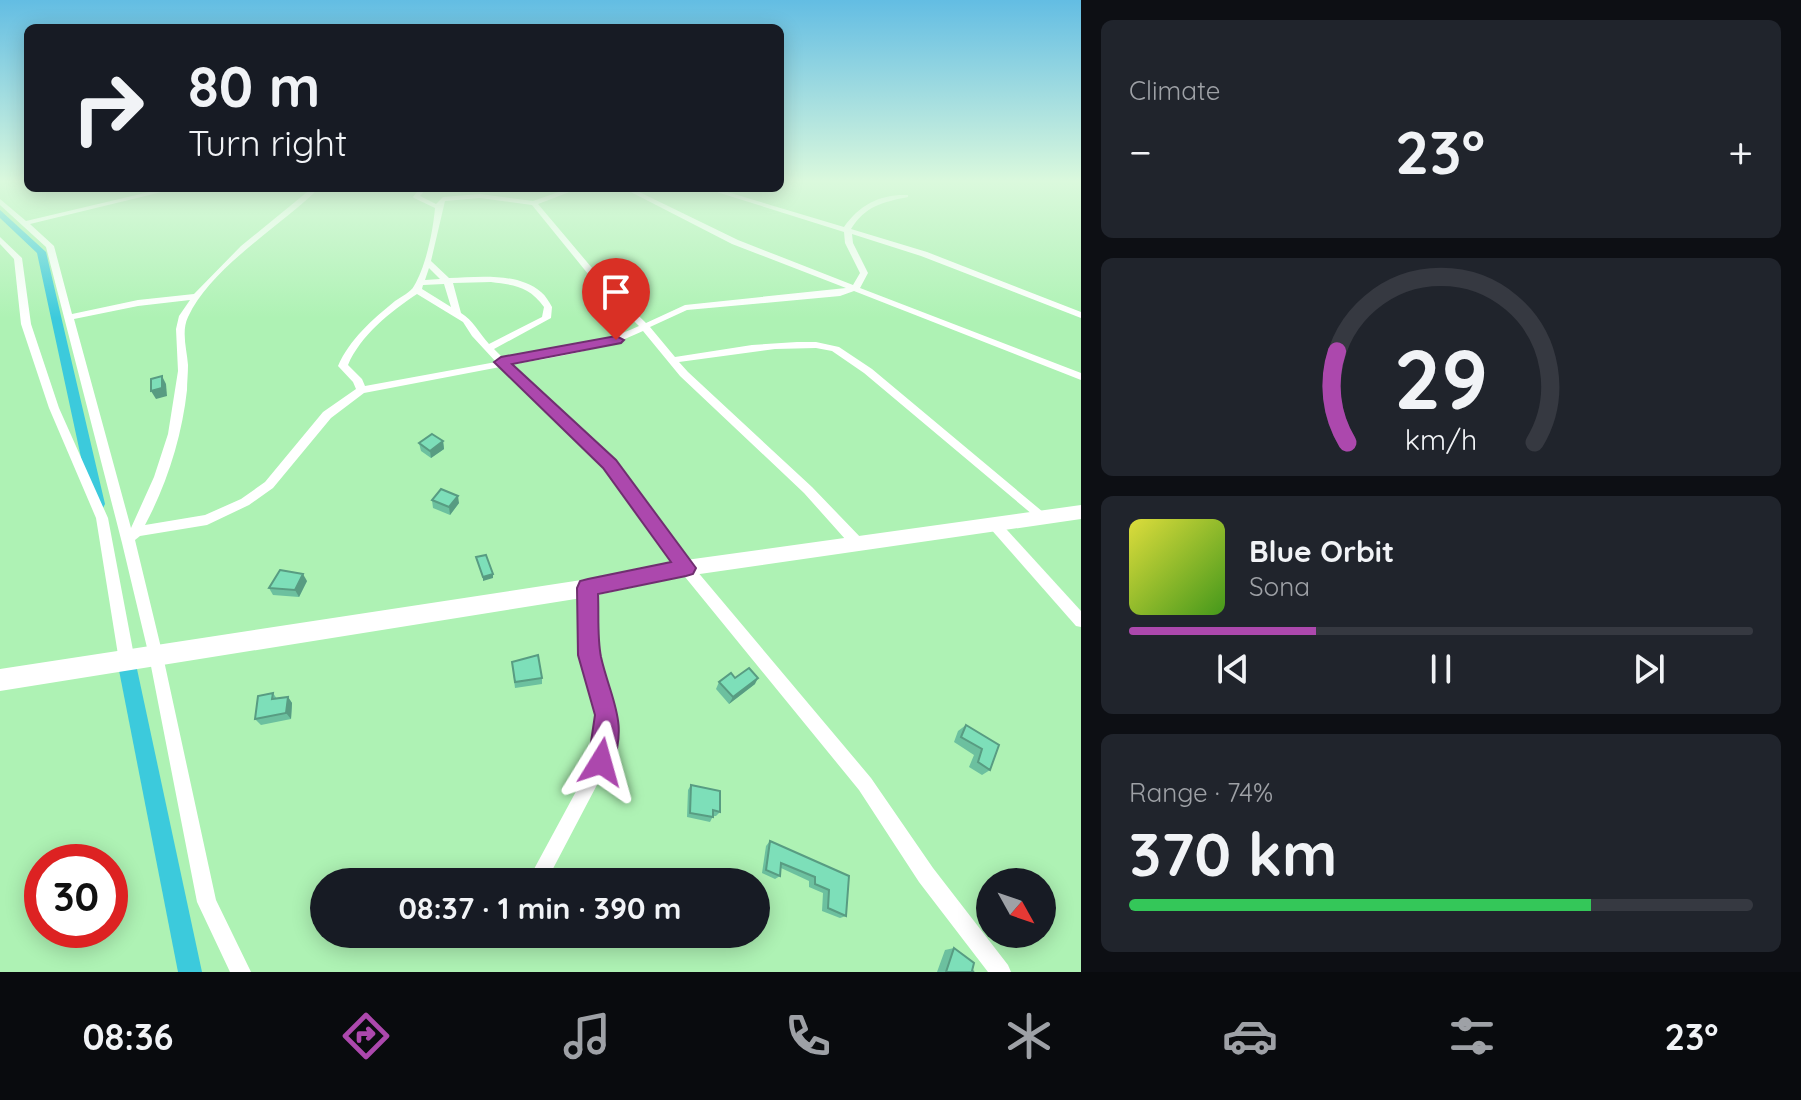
<!DOCTYPE html>
<html lang="en">
<head>
<meta charset="utf-8">
<style>
  :root { --surface:#171b24; --page:#20242c; --text:#f1f3f6; --muted:#9ea1a6; --line:#363941; --accent:#ac48ad }
  body { margin:0; font-family:Quicksand,sans-serif; background:var(--page); color:var(--text); height:100vh; display:flex; flex-direction:column; font-size:30px; white-space:nowrap }
  * { box-sizing:border-box; margin:0 }
  p { font-size:26px; color:var(--muted) }
  .icon { flex:none; width:44px; height:44px; fill:none; stroke:currentColor; stroke-width:2; stroke-linecap:round; stroke-linejoin:round }
  .map { position:relative; flex:1; overflow:hidden }
  .sheet { display:flex; flex-direction:column; gap:20px; padding:20px; background:#0d0f14; width:720px }
  .sheet>* { flex:none }
  .hud { position:absolute; left:24px; top:24px; width:760px; height:168px; border-radius:12px; box-shadow:0 4px 20px #0003; background:#171b24; color:var(--text); overflow:hidden }
  .needle { width:52px; rotate:130deg }
  .buttons { position:absolute; left:976px; top:868px; display:grid; gap:16px }
  .buttons a { display:grid; place-items:center; width:80px; height:80px; border-radius:50%; background:var(--surface); box-shadow:0 4px 20px #0003; font-size:40px }
  .speed { position:absolute; left:24px; top:844px; display:flex; gap:16px; font-size:40px; font-weight:700; text-align:center }
  .speed>* { display:grid; place-content:center; width:104px; height:104px; border-radius:50%; background:var(--surface); box-shadow:0 4px 20px #0003; line-height:1 }
  .speed .limit { border:12px solid #d22; background:#fff; color:#111 }
  .pin { position:absolute; display:grid; place-items:center; width:68px; height:68px; color:#fff; margin:-82px -34px; border-radius:50% 50% 50% 0; rotate:-45deg; box-shadow:0 0 8px #0007 }
  .pin .icon { rotate:45deg }
  .me { position:absolute; width:88px; margin:-44px; rotate:8deg; stroke-linejoin:round; filter:drop-shadow(0 0 6px #0008) }
  .turn { display:flex; align-items:center; gap:28px; height:168px; padding:0 32px; font-size:36px }
  .turn .icon { width:104px; height:104px; stroke-width:2.5 }
  .turn b { display:block; font-size:56px; line-height:68px }
  .big { font-size:60px; font-weight:700; line-height:1.1 }
  .sheet .card { flex:1; display:flex; flex-direction:column; justify-content:center; gap:12px; min-width:0; padding:0 28px; border-radius:12px; background:var(--page) }
  .sheet .dial { align-items:center; gap:0 }
  .dial svg { height:208px; overflow:visible; fill:none; stroke:var(--line); stroke-width:7; stroke-linecap:round; text-anchor:middle }
  .dial text { fill:var(--text); stroke:none }
  .song { display:flex; align-items:center; gap:24px }
  .cover { width:96px; height:96px; border-radius:12px; background:linear-gradient(135deg,hsl(60 70% 55%),hsl(100 70% 35%)) }
  .played { height:8px; border-radius:4px; background:linear-gradient(90deg,var(--accent) 30%,var(--line) 30%) }
  .keys { display:flex; justify-content:space-around; direction:ltr }
  .heat { display:flex; justify-content:space-between; align-items:center; font-size:44px; direction:ltr }
  .charge { height:12px; border-radius:6px; background:linear-gradient(90deg,#34c759 74%,var(--line) 0) }
  .trip { position:absolute; left:310px; top:868px; width:460px; height:80px; border-radius:40px; background:var(--surface); box-shadow:0 4px 20px #0003; font-weight:700; line-height:80px; text-align:center }
  .menu { display:flex; height:128px; justify-content:space-around; align-items:center; background:#090b0e; color:var(--muted) }
  .menu .icon { width:56px; height:56px }
  .menu .active { color:var(--accent) }
  .menu b { font-size:36px; color:var(--text) }
  main { display:flex; flex:1; min-height:0 }
  .map>svg:first-child { display:block }
  .lines { fill:none; stroke-linecap:round; stroke-linejoin:round }
  .canal { fill:#3ccadc; fill-rule:evenodd }
  .street { fill:#fff; fill-rule:evenodd }
  .secondary { fill:#fff; fill-rule:evenodd }
  .wall { fill:#6cc09f }
  .shaded-wall { fill:#589c82 }
  .building { fill:#7ddfb9; stroke:#589c82; stroke-width:2 }
  .route { fill:#ac48ad; stroke:#702f70; stroke-width:2 }
</style>
</head>
<body>
<main>
<div class="map">
<svg width="1081" height="972" viewBox="0 0 1081 972">
  <rect width="100%" height="100%" fill="#aef2b4"/>
  <g class="lines">
    <g class="canal">
      <polygon points="0,210 46,252 105,504 103,508 93,508 91,504 37,253 0,218"/>
      <polygon points="125,647 131,649 134,655 202,972 178,972 116,655 119,649"/>
    </g>
    <g class="street">
      <path d="M166 188H178L30 224 54 246 72 314 138 300 194 294 241 246 312 188H319C280 227 211 267 188 317 181 332 187 350 188 365 188 374 187 382 187 390 182 436 167 484 145 525L205 515 241 499 265 482 323 412 356 389 353 382 338 366C349 340 373 319 395 301 401 297 411 292 414 286 426 266 433 231 435 208L414 198 413 197 420 188H427L420 196 436 204 443 197 480 194 533 201 570 188H580L538 204 603 281 646 323 685 305 846 288 732 244 623 188H631L738 240 853 285 860 273 845 243 844 232 704 188H714L844 227C860 204 881 194 908 195V197C883 202 865 206 851 229L927 252 1081 312V318L921 256 852 234 853 243 868 273 860 288 1081 373V380L854 291 840 296 687 310 650 327 675 357 752 345 797 342H816L839 347 872 369 1049 517 1047 520H1039L864 373 832 351 816 348 775 349 679 362 688 372 812 487 864 541 866 545 864 549 859 550 854 549 804 493 680 376 643 331C601 351 555 357 510 365L523 379 569 416 613 461 691 564 871 778 933 868 1008 965 1011 972H988L919 882 859 790 681 572 605 467 561 422 515 383 500 367 364 393 331 418 273 488 249 505 207 525 140 536 135 540 163 656 216 900 251 972H230L197 902 149 656 122 543 46 247 0 205V199L26 221ZM480 198 532 205 597 285 639 326C596 346 551 352 505 360L494 349 551 318 552 307C549 302 546 296 541 292 518 272 477 277 449 278L431 261 445 201ZM429 268 440 279 425 280ZM491 282C514 285 529 286 544 307L542 317 489 344C479 333 473 320 461 313L453 283ZM444 284 451 307 422 289 423 285ZM417 294 463 322 472 336 496 362 365 386 362 379 348 365C360 336 391 311 417 294ZM190 300 179 316 176 329 178 371 168 434 154 477 131 528 74 319 138 306Z"/>
      <polygon points="0,237 22,258 31,324 59,408 108,518 135,661 132,666 127,668 122,666 119,661 96,518 49,408 21,324 14,259 0,244"/>
      <polygon points="993,518 997,519 1081,611 1081,627 1076,626 989,527 987,523 989,519"/>
      <polygon points="588,582 593,584 595,588 596,655 616,715 609,762 546,882 527,882 593,760 600,715 582,655 581,588 583,584"/>
    </g>
    <polygon class="secondary" points="1081,505 1081,519 686,576 588,597 0,691 0,669 588,579 686,560"/>
  </g>
  <g class="wall">
    <polygon points="443,441 444,449 431,458 421,451 419,443"/>
    <polygon points="432,500 459,503 450,515 433,508"/>
    <polygon points="307,581 299,597 273,595 269,588"/>
    <polygon points="512,662 542,678 542,684 515,688"/>
    <polygon points="735,678 755,684 729,704 716,689 719,682"/>
    <polygon points="273,693 277,699 288,697 292,703 291,719 261,725 255,719"/>
    <polygon points="966,725 999,745 990,770 982,775 969,767 974,755 954,742 958,731"/>
    <polygon points="691,785 720,812 716,816 713,816 710,822 687,817 688,790"/>
    <polygon points="770,841 849,876 846,916 840,918 822,911 823,893 809,887 809,881 781,868 780,876 775,879 762,873 766,846"/>
    <polygon points="954,948 972,971 974,972 937,972 945,950"/>
  </g>
  <g class="shaded-wall">
    <polygon points="162,376 166,384 167,396 156,399 151,391"/>
    <polygon points="443,441 444,449 431,458 430,451"/>
    <polygon points="458,496 459,503 450,515 449,507"/>
    <polygon points="303,574 307,581 299,597 295,590"/>
    <polygon points="493,574 493,578 483,581 483,577"/>
    <polygon points="758,678 755,684 729,704 733,697"/>
    <polygon points="288,697 292,703 291,719 286,713"/>
  </g>
  <g class="building">
    <polygon points="162,376 162,388 151,391 151,379"/>
    <polygon points="432,434 443,441 430,451 419,443"/>
    <polygon points="441,489 458,496 449,507 432,500"/>
    <polygon points="486,555 493,574 483,577 476,557"/>
    <polygon points="280,570 303,574 295,590 269,588"/>
    <polygon points="538,655 542,678 515,682 512,662"/>
    <polygon points="749,668 758,678 733,697 719,682 731,673 735,678"/>
    <polygon points="273,693 272,699 288,697 286,713 255,719 258,696"/>
    <polygon points="966,725 999,745 990,770 978,762 982,749 961,737"/>
    <polygon points="691,785 720,791 720,812 713,810 713,817 690,813"/>
    <polygon points="770,841 849,876 846,916 828,908 829,890 815,884 815,877 781,863 780,876 766,870"/>
    <polygon points="954,948 974,963 972,971 974,972 946,972"/>
  </g>
  <linearGradient id="sky" x2="0" y2="1"><stop stop-color="#63bde3"/><stop offset="0.57" stop-color="#dbf9dd"/><stop offset="1" stop-color="#dbf9dd" stop-opacity="0"/></linearGradient>
  <rect width="1081" height="318" fill="url(#sky)"/>
  <path class="route" d="M616 336 624 340 621 343 512 364 616 460 696 568 693 574 686 576 598 594C599 614 597 637 601 657 611 701 630 723 610 771L601 775 592 771 588 762 595 715 578 655 577 588 580 581 588 579 671 562 603 468 494 362 501 357Z"/>
</svg>
<div class="buttons">
<a><svg class="needle" viewBox="-14 -14 28 28"><path d="M0-13l5 13h-10z" fill="#e53935"/><path d="M0 13l5-13h-10z" fill="#9ea1a6"/></svg></a>
</div>
<div class="speed"><div class="limit">30</div></div>
<div class="pin" style="left:616px;top:340px;background:#d93025"><svg class="icon" aria-label="arrive" viewBox="0 0 24 24"><path d="M6 21V4h12l-3 4 3 4H6"/></svg></div>
<svg class="me" style="left:601px;top:762px" viewBox="-20 -20 40 40"><path d="M0-17L14 15 0 8-14 15z" fill="#ac48ad" stroke="#fff" stroke-width="4"/></svg>
<div class="trip">08:37 · 1 min · 390 m</div>
<div class="hud">
<div class="turn"><svg class="icon" aria-label="right" viewBox="0 0 24 24"><path d="M7 20v-9h11M14 6l5 5-5 5"/></svg><div><b>80 m</b>Turn right</div></div>
</div>
</div>
<section class="sheet">
<div class="card"><p>Climate</p>
<div class="heat"><a>−</a><b class="big">23°</b><a>+</a></div>
</div>
<div class="card dial"><svg viewBox="0 0 100 80">
<path d="M14 69A42 42 0 1 1 86 69"/>
<path d="M14 69A42 42 0 0 1 10 34" stroke="#ac48ad"/>
<text x="50" y="56" font-size="32" font-weight="700">29</text>
<text x="50" y="72" font-size="11">km/h</text>
</svg></div>
<div class="card">
<div class="song"><i class="cover"></i><div><b>Blue Orbit</b><p>Sona</p></div></div>
<div class="played"></div>
<div class="keys"><svg class="icon" aria-label="previous" viewBox="0 0 24 24"><path d="M18 5L8 12l10 7zM5 5v14"/></svg><svg class="icon" aria-label="pause" viewBox="0 0 24 24"><path d="M8 5v14M16 5v14"/></svg><svg class="icon" aria-label="next" viewBox="0 0 24 24"><path d="M6 5l10 7-10 7zM19 5v14"/></svg></div>
</div>
<div class="card"><p>Range · 74%</p><b class="big">370 km</b><div class="charge"></div></div>
</section>
</main>
<nav class="menu">
<b>08:36</b>
<svg class="icon active" aria-label="directions" viewBox="0 0 24 24"><path d="M12 3l9 9-9 9-9-9zM9 14v-3h6M13 9l2 2-2 2"/></svg>
<svg class="icon" aria-label="music" viewBox="0 0 24 24"><path d="M9 18V5l10-2v13"/><circle cx="6" cy="18" r="3"/><circle cx="16" cy="16" r="3"/></svg>
<svg class="icon" aria-label="phone" viewBox="0 0 24 24"><path d="M5 4h4l2 5-3 2q2 4 5 5l2-3 5 2v4C11 20 4 13 5 4z"/></svg>
<svg class="icon" aria-label="climate" viewBox="0 0 24 24"><path d="M12 3v18M4 7l16 10M4 17L20 7"/></svg>
<svg class="icon" aria-label="car" viewBox="0 0 24 24"><path d="M5 17H2v-5l4-1 3-4h7l3 4 3 1v5h-3M9 17h6M6 11h13"/><circle cx="7" cy="17" r="2"/><circle cx="17" cy="17" r="2"/></svg>
<svg class="icon" aria-label="filters" viewBox="0 0 24 24"><path d="M4 7h16M4 17h16"/><circle cx="9" cy="7" r="2"/><circle cx="15" cy="17" r="2"/></svg>
<b>23°</b>
</nav>
</body>
</html>
